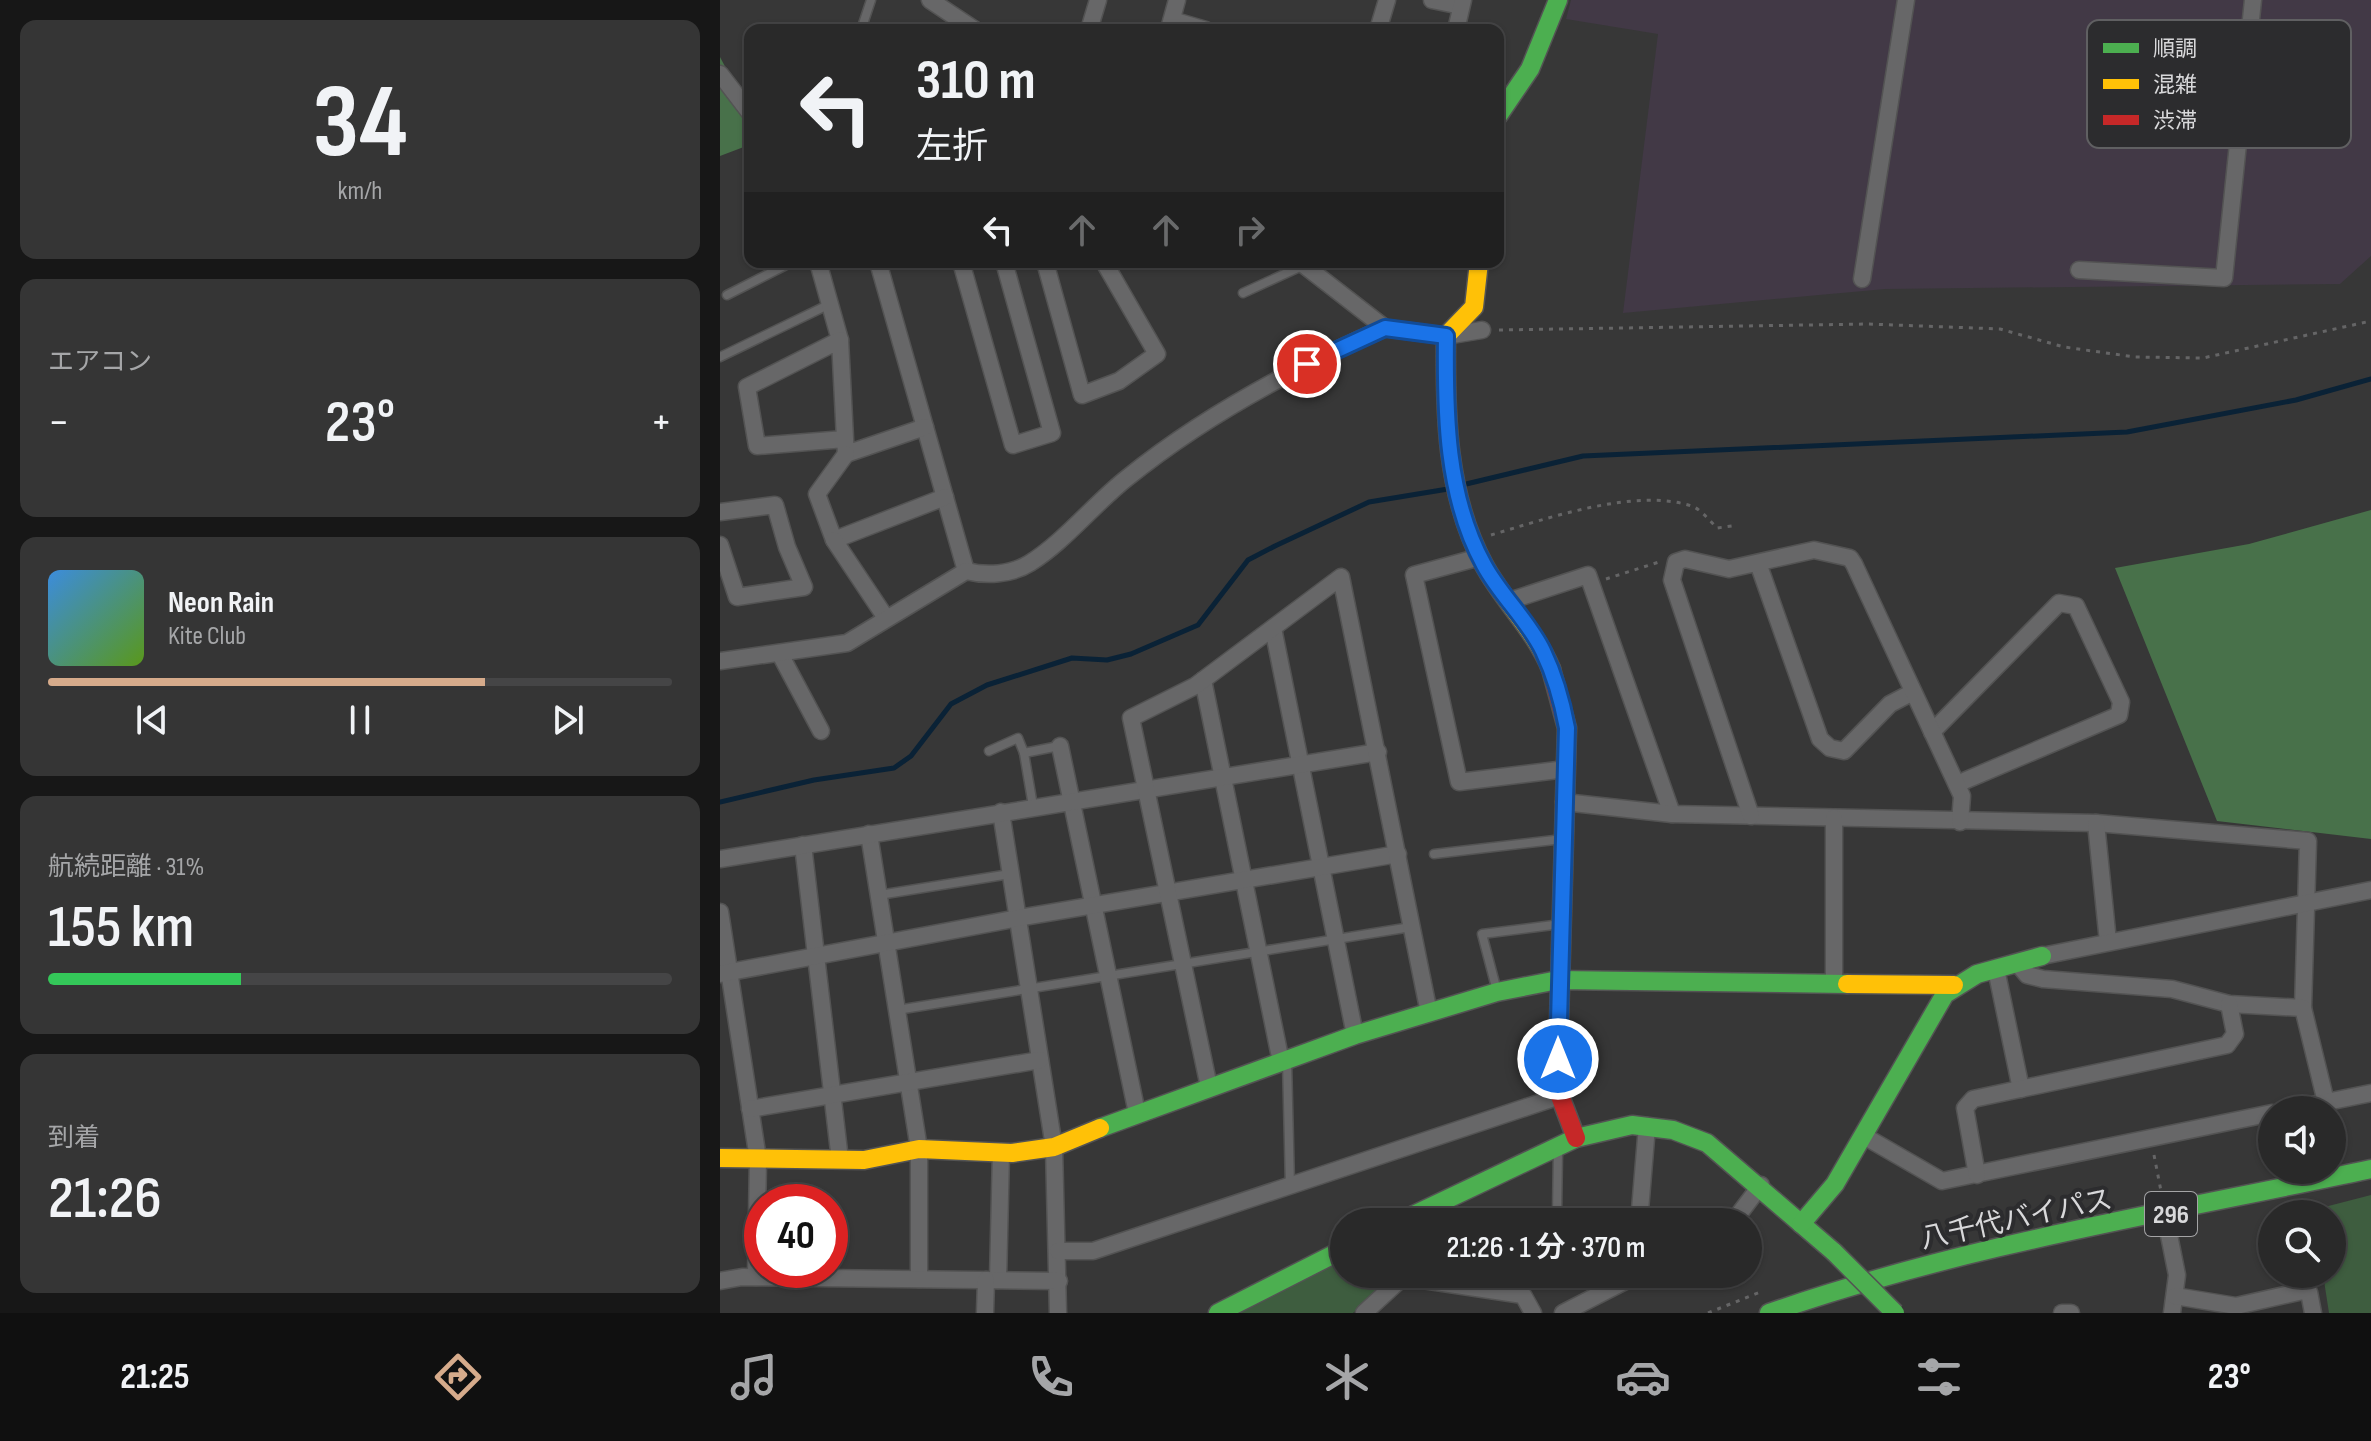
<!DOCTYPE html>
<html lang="ja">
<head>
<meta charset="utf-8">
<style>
  :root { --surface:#292929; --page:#353535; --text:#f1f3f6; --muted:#a5a6a8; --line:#454546; --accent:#d6ab8b }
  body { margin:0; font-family:"Sofia Sans Condensed","Noto Sans JP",sans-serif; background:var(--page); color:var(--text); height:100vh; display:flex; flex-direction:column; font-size:30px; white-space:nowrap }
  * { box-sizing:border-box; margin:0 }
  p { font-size:26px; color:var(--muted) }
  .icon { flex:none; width:44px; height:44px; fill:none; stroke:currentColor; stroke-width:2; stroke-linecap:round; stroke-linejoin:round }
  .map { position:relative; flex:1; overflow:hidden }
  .side { display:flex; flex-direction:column; gap:20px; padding:20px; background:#171717; width:720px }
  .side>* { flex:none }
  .hud { position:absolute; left:24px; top:24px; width:760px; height:244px; border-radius:16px; box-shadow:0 2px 6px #0004,0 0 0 2px var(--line); background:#292929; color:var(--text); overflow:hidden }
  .tools { position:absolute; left:1538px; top:1096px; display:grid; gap:16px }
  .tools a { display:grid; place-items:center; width:88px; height:88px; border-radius:50%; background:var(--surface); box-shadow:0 2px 6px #0004,0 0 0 2px var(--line); font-size:40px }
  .speed { position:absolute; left:24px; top:1184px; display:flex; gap:16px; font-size:40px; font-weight:700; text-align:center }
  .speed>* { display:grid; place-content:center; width:104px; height:104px; border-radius:50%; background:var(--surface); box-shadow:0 2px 6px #0004,0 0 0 2px var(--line); line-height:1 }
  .speed .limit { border:12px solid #d22; background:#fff; color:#111 }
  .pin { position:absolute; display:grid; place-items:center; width:68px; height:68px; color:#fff; margin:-34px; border:4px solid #fff; border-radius:50%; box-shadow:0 2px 8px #0007 }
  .me { position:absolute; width:88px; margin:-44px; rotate:0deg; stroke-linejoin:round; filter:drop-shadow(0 0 6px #0008) }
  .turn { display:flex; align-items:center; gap:28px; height:168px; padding:0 40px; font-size:36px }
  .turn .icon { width:104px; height:104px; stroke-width:2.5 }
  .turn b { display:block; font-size:56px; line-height:68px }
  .lanes { display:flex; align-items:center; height:76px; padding:0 40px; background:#0003; justify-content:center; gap:40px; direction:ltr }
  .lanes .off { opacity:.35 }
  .big { font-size:60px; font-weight:600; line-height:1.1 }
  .side .tile { flex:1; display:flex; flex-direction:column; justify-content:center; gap:12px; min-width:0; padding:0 28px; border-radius:16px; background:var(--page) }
  .side .dial { align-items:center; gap:0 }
  .dial b { font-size:104px; line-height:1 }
  .song { display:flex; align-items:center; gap:24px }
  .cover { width:96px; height:96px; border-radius:12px; background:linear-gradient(135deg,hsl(210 70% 55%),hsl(90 70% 35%)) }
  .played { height:8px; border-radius:4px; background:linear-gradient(90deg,var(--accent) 70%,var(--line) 70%) }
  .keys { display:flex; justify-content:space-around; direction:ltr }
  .heat { display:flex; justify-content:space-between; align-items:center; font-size:44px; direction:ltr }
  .charge { height:12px; border-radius:6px; background:linear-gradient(90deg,#34c759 31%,var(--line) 0) }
  .trip { position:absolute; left:610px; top:1208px; width:432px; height:80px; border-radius:40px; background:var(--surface); box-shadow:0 2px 6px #0004,0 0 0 2px var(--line); font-weight:600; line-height:80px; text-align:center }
  .menu { display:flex; height:128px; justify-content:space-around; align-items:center; background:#101010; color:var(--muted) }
  .menu .icon { width:56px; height:56px }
  .menu .current { color:var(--accent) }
  .menu b { font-size:36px; color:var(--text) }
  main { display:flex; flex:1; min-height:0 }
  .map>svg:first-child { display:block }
  .industrial { fill:#423946 }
  .green { fill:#3e5d3f }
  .forest { fill:#48714a }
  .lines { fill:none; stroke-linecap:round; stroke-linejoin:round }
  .stream { stroke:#0a2236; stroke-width:5 }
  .lane-casing { stroke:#535353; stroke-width:11 }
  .street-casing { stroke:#535353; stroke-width:19 }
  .fast-casing { stroke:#535353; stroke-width:21 }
  .slow-casing { stroke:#535353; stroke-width:21 }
  .jam-casing { stroke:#535353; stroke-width:21 }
  .path { stroke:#656566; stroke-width:3; stroke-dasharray:4 6; stroke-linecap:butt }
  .lane { stroke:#676768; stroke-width:8 }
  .street { stroke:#676768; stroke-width:16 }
  .fast { stroke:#4caf50; stroke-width:18 }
  .slow { stroke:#ffc107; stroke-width:18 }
  .jam { stroke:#c62828; stroke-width:18 }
  .fast-bridge-casing { stroke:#535353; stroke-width:21; stroke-linecap:butt }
  .fast-bridge { stroke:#4caf50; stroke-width:18 }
  .route-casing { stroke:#114b97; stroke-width:20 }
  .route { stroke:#1a73e8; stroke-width:14 }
  .labels { text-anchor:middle; stroke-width:8; stroke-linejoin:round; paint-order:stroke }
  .shield { fill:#2c2c2e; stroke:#a4a4a6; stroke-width:2 }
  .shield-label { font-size:26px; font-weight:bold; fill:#d8d8da }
  .street-label { font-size:28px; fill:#d8d8da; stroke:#2c2c2e }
  .key { fill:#2c2c2e; stroke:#606062; stroke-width:2 }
  .key-label { font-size:22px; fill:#d8d8da }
</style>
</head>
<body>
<main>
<section class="side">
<div class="tile dial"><b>34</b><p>km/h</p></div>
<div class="tile"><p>エアコン</p>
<div class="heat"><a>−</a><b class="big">23°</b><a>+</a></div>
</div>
<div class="tile">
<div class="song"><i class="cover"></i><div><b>Neon Rain</b><p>Kite Club</p></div></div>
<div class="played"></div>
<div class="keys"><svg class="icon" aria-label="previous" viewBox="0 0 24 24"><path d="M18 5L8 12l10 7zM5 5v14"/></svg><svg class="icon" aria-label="pause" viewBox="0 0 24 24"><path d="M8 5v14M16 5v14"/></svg><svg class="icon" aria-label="next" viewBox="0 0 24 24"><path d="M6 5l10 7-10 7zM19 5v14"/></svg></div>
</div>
<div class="tile"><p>航続距離 · 31%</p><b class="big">155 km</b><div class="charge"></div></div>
<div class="tile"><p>到着</p><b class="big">21:26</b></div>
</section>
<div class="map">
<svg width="1651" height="1313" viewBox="0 0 1651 1313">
  <rect width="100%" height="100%" fill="#373737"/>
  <polygon class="industrial" points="851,0 1651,0 1651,256 1620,284 1165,289 903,313 938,34 846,19"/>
  <g class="green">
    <polygon points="1651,1195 1651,1313 1609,1313 1603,1274 1612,1274 1612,1214 1594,1214 1593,1210"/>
    <polygon points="624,1258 624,1274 677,1274 633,1313 515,1313"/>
  </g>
  <g class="forest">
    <polygon points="0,57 26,106 29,145 0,156"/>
    <polygon points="1651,510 1651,839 1497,821 1395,568 1529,544"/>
  </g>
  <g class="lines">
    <g class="stream">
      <polyline points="742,485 863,456 1407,432 1576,400 1651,379"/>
      <polyline points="0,802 94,780 174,768 191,756 231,704 267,685 352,658 387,660 411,654 478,625 528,560 555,546 649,502 728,489"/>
    </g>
    <g class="lane-casing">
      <g id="lane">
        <polyline points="141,30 151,0"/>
        <polyline points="523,293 584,265"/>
        <polyline points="7,295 72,262"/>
        <polyline points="0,357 110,304"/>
        <polyline points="269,751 298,738 304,753 339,746"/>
        <polyline points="304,753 313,806"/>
        <polyline points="714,854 843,839"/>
        <polyline points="159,895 290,874"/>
        <polyline points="777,991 762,934 841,924"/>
        <polyline points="177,1010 691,927"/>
        <polyline points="567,1061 570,1186"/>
        <polyline points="719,1207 733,1216 837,1215 838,1150"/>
      </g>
    </g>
    <g class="street-casing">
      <g id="street">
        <polyline points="210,0 255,30"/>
        <polyline points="712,0 741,6"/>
        <polyline points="452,20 486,30"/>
        <polyline points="449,29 457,0"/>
        <polyline points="369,30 378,0"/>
        <polyline points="658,30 667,0"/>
        <polyline points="736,30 743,0"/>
        <polyline points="0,74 30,113"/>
        <polyline points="98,262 120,340"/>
        <polyline points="158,262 246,571"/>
        <polyline points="241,262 293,445 332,433 284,262"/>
        <polyline points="325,262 362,395 399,381 437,354 384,262"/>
        <polyline points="580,262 665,328 726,336 762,330"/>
        <polyline points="1359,270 1504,278 1533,0"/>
        <polyline points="1142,279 1186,0"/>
        <polyline points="125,439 37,446 27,387 120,340 125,439 126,454 205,427"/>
        <polyline points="126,454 97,494 114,540 225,497"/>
        <polyline points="0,512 55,505 67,547 84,587 17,597 0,545"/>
        <polyline points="114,540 166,618"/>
        <polyline points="760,557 694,575 739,782 846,769"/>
        <polyline points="1038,563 1100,739 1110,748 1124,751 1170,704 1193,692"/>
        <polyline points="789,601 868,575 952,814"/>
        <polyline points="553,628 635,1035"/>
        <polyline points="60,654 101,731"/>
        <path d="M0 661 127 643 246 571C266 576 291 575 310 563 344 542 375 503 407 478 485 415 573 368 665 328"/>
        <polyline points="483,680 561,1062"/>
        <polyline points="1212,732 1339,603 1356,606 1401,702 1399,715 1237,784"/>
        <polyline points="340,746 417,1113"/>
        <polyline points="844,802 952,814 1376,823 1588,841 1583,1008"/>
        <polyline points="281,812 334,1147 338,1313"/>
        <polyline points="1031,816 952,580 956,562 965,559 1009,569 1094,550 1130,558 1134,564 1242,796 1240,822"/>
        <polyline points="1114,818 1114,983"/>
        <polyline points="1376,823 1388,942"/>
        <polyline points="149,834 199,1149 199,1279"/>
        <polyline points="83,845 120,1160"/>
        <polyline points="0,859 658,752"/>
        <polyline points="0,912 38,1159 36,1277"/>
        <polyline points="1322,956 1651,890"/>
        <polyline points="1297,963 1307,975 1323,979 1452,989 1509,1004 1583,1008 1606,1102"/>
        <polyline points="1276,969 1301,1089"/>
        <polyline points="0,974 298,918 678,854"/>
        <polyline points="489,1087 411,718 475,686 621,577 709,1013"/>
        <polyline points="30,1109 320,1060"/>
        <polyline points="1567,1110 1651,1093"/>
        <polyline points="1144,1136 1222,1181 1552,1113"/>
        <polyline points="1257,1175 1245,1108 1253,1099 1507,1045 1515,1034 1509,1004"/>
        <polyline points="1445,1215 1457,1275 1452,1313"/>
        <polyline points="919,1222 927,1126"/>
        <polyline points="1013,1222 1041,1185"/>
        <polyline points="338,1251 373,1251 840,1096"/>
        <polyline points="278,1280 281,1152"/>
        <polyline points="0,1281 22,1277 339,1281"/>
        <polyline points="1455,1296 1516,1306 1583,1291 1589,1292 1593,1313"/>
        <polyline points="265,1313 266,1280"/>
        <polyline points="644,1313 683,1277 803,1295 813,1313"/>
        <polyline points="843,1313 919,1274"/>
        <polyline points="1342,1313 1351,1313"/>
      </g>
    </g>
    <g class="fast-casing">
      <g id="fast">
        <polyline points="778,116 810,69 838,0"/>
        <polyline points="380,1128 635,1035 777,992 838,980 1127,984"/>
        <polyline points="679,1222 856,1138 912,1125 953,1130 987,1143 1114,1252"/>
        <polyline points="1081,1224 1115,1184 1225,994 1257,974 1322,956"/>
        <polyline points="498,1313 624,1249"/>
        <path d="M1049 1313C1244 1245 1450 1212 1651 1169"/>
      </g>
    </g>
    <g class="slow-casing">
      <g id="slow">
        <path d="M759 262 754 307 726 336C725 413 726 495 764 565 784 602 815 630 831 669"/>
        <polyline points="1127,984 1234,985"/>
        <polyline points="0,1158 144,1160 199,1149 292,1153 334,1147 380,1128"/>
      </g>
    </g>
    <g class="jam-casing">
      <polyline id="jam" points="831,669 847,728 838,1059 840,1096 856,1138"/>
    </g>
    <g class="path">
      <polyline points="779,330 1148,324 1280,329 1344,347 1415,357 1483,358 1651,321"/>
      <path d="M771 535C826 519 918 486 974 507 982 511 991 522 997 528L1012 526"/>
      <polyline points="886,579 939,562"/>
      <polyline points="1434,1155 1441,1191"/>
      <polyline points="988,1313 1040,1292"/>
    </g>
    <use href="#lane" class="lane"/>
    <use href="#street" class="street"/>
    <use href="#fast" class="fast"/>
    <use href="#slow" class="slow"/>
    <use href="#jam" class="jam"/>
    <g class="fast-bridge-casing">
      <polyline id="fast-bridge" points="1114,1252 1175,1313"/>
    </g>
    <use href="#fast-bridge" class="fast-bridge"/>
  </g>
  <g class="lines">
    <g class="route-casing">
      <path id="route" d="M587 364 665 328 726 336C725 413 726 496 764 565 780 595 808 620 823 651 835 676 842 701 847 728L838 1059"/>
    </g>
    <use href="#route" class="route"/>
  </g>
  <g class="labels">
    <rect class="shield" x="1425" y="1192" width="52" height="44" rx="6"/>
    <g class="shield-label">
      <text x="1451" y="1223">296</text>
    </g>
    <g class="street-label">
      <text transform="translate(1296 1218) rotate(-12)" y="10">八千代バイパス</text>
    </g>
  </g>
  <rect x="1367" y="20" width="264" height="128" rx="12" class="key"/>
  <rect x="1383" y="43" width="36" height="10" fill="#4caf50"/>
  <rect x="1383" y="79" width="36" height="10" fill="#ffc107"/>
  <rect x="1383" y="115" width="36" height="10" fill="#c62828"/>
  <g class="key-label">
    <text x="1433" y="56">順調</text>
    <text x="1433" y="92">混雑</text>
    <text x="1433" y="128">渋滞</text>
  </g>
</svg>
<div class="tools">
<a><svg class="icon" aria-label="sound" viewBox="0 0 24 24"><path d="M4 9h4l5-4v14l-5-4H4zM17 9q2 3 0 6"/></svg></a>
<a><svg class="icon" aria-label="search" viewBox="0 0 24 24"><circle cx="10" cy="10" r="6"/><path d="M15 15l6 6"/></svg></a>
</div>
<div class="speed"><div class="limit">40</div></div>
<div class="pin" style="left:587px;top:364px;background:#d93025"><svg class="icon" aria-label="arrive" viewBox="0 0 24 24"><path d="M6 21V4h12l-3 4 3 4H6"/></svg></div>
<svg class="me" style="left:838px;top:1059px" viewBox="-20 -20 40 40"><circle r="17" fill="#1a73e8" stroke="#fff" stroke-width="3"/><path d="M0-11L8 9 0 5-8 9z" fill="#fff"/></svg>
<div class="trip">21:26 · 1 分 · 370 m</div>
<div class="hud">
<div class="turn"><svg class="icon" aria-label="left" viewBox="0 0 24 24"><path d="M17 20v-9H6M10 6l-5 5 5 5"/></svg><div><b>310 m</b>左折</div></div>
<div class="lanes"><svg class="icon" aria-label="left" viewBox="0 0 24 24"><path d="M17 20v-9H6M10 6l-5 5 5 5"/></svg><svg class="icon off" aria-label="ahead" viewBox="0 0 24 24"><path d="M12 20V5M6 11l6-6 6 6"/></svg><svg class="icon off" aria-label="ahead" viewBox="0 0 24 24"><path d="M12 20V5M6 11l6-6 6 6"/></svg><svg class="icon off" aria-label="right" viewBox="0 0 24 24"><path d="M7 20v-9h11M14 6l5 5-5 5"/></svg></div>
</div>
</div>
</main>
<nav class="menu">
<b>21:25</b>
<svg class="icon current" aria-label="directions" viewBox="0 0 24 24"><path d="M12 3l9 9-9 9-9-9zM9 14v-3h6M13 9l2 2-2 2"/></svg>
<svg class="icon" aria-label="music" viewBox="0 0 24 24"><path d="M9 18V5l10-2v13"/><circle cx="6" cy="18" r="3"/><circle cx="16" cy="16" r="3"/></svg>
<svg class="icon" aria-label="phone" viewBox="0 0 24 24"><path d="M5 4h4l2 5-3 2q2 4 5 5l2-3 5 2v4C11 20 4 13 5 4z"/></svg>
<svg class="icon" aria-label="climate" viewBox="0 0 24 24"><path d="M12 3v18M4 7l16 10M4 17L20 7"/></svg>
<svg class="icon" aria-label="car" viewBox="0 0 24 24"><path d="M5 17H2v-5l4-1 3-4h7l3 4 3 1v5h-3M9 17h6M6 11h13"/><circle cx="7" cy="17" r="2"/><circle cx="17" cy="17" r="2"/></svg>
<svg class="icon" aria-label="filters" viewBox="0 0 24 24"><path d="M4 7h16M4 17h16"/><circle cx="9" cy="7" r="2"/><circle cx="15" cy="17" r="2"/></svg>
<b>23°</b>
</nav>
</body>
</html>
